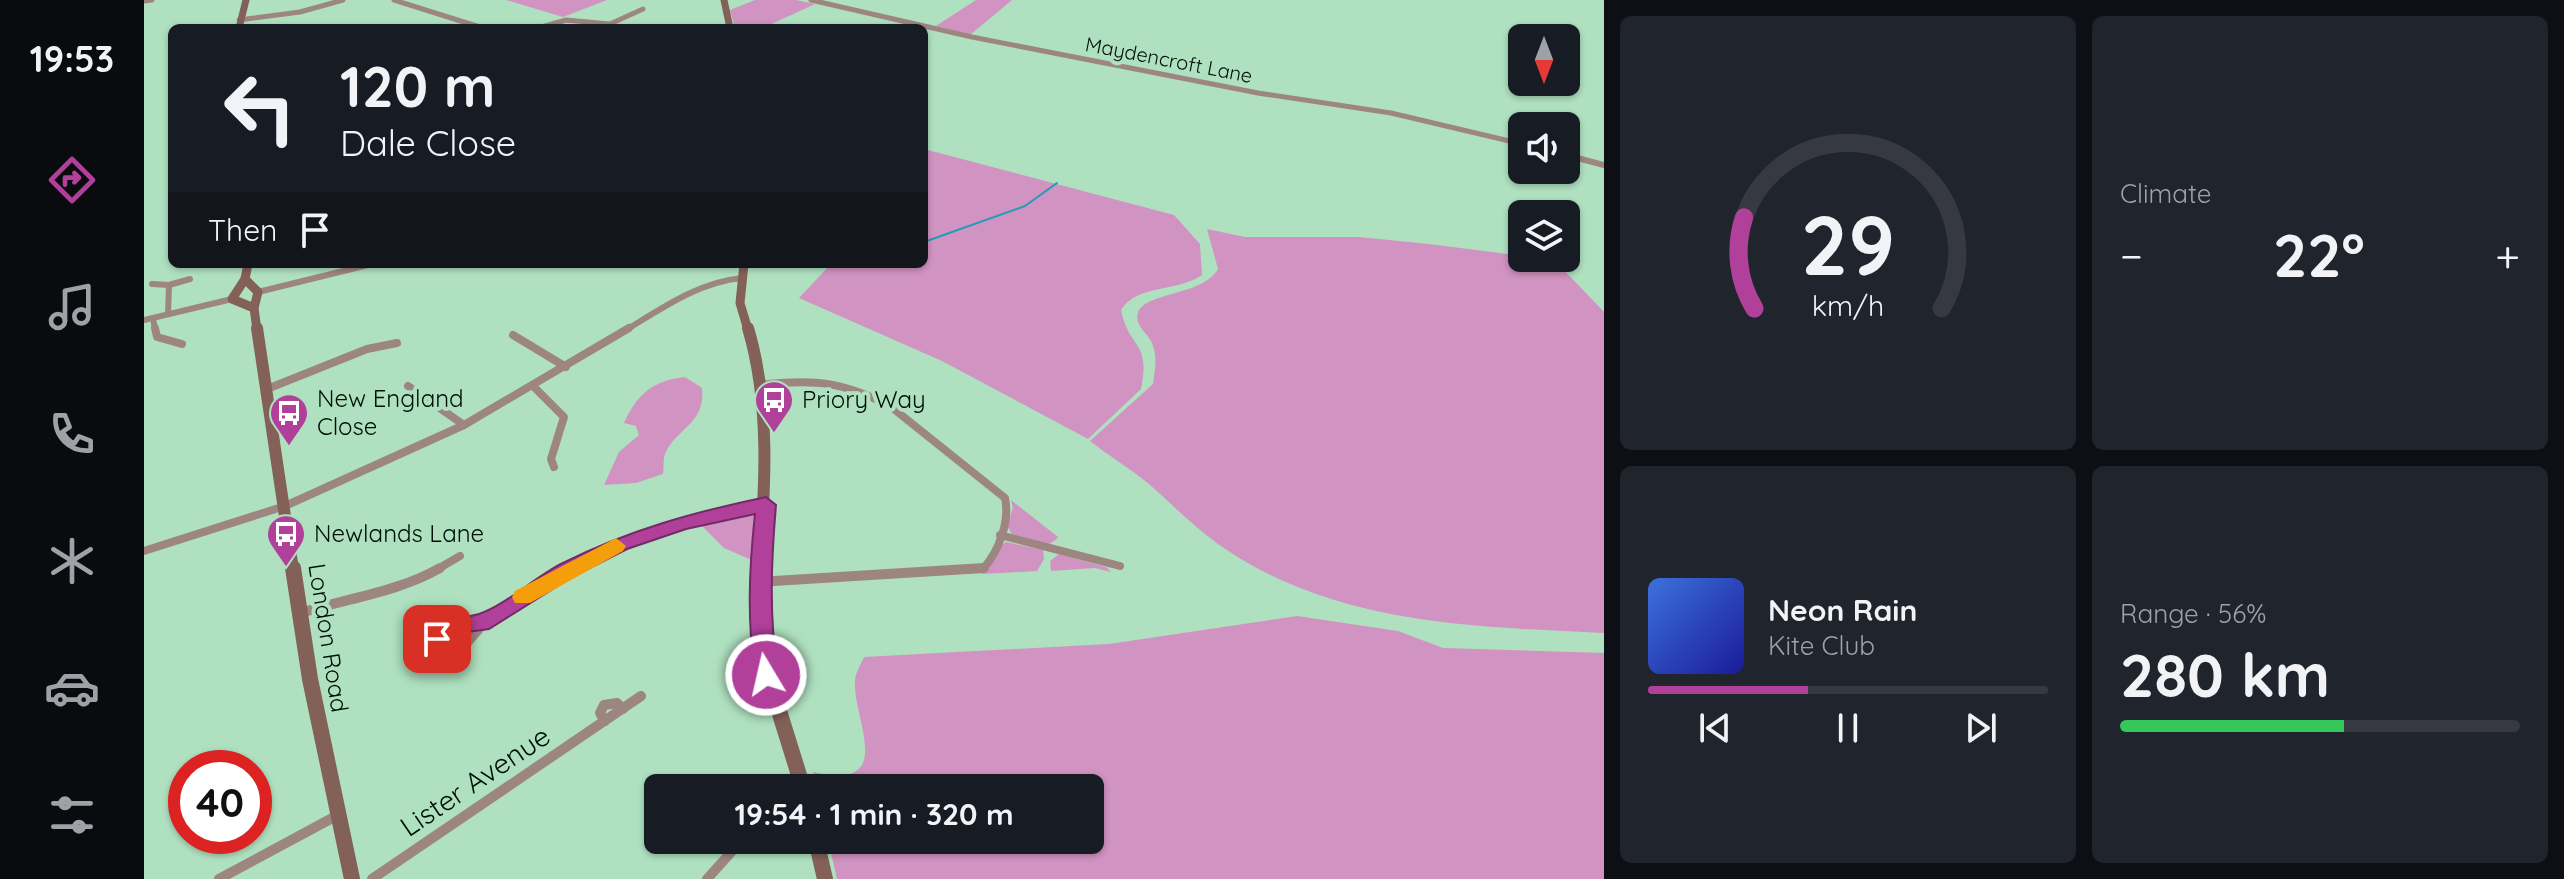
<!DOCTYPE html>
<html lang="en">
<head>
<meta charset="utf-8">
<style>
  :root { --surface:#171b24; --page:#20242c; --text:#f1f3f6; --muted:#9ea1a6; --line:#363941; --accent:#b1409b }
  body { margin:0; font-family:Quicksand,sans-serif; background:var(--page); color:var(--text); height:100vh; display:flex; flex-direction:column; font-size:30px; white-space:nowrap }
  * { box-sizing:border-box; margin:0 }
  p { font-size:26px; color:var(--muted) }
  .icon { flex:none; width:44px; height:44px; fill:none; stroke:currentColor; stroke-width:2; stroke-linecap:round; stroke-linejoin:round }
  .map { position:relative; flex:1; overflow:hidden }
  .panel { display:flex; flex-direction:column; gap:16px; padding:16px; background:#0d0f14; width:960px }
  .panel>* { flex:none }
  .guide { position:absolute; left:24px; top:24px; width:760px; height:244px; border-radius:12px; box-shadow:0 2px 6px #0004; background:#171b24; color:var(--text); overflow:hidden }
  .needle { width:52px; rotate:180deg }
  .controls { position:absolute; left:1364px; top:24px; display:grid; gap:16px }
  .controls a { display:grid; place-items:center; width:72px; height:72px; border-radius:12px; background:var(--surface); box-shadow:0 2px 6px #0004; font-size:40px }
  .speed { position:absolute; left:24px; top:750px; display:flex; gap:16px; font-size:40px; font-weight:700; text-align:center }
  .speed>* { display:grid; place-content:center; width:104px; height:104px; border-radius:50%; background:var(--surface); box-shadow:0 2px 6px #0004; line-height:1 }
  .speed .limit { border:12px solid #d22; background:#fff; color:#111 }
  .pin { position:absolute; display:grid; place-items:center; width:68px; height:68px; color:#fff; margin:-34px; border-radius:16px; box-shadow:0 4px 12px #0006 }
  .me { position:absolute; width:88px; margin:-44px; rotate:351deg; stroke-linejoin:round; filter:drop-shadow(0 0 6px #0008) }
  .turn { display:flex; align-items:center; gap:28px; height:168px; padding:0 40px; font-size:36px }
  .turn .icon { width:104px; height:104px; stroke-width:2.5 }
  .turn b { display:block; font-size:56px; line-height:68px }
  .then { display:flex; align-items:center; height:76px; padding:0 40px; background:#0003; gap:16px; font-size:30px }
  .big { font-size:60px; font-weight:700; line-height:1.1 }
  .panel .widget { flex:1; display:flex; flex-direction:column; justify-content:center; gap:12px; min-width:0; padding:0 28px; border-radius:12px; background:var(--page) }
  .panel .dial { align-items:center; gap:0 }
  .dial svg { height:208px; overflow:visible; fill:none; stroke:var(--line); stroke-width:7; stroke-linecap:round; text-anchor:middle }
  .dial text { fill:var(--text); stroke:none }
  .song { display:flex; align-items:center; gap:24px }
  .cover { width:96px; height:96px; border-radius:12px; background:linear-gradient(135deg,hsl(220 70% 55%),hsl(240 70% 35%)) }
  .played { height:8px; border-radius:4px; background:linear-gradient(90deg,var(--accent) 40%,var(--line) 40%) }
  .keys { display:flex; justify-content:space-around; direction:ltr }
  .heat { display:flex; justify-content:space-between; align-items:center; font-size:44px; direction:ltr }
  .charge { height:12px; border-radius:6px; background:linear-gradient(90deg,#34c759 56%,var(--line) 0) }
  .panel .tiles { flex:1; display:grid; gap:16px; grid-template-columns:repeat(2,1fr) }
  .trip { position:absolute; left:500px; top:774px; width:460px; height:80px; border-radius:12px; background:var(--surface); box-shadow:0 2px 6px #0004; font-weight:700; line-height:80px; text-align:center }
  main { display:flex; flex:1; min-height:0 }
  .dock { display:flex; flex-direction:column; width:144px; justify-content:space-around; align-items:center; background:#090b0e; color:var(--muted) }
  .dock .icon { width:56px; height:56px }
  .dock .current { color:var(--accent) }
  .dock b { font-size:36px; color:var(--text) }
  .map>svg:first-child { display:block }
  .green { fill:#d193c1 }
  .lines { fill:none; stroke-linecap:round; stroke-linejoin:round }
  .stream { stroke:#209cb6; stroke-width:2 }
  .street-far3 { stroke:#9e8680; stroke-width:5 }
  .street-far2 { stroke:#9e8680; stroke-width:6 }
  .street-far1 { stroke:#9e8680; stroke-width:8 }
  .street { stroke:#9e8680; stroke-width:10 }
  .secondary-far3 { stroke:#836158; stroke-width:7 }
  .secondary-far2 { stroke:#836158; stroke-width:9 }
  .secondary-far1 { stroke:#836158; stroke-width:12 }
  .secondary { stroke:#836158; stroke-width:16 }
  .route { fill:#b1409b; stroke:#732a65; stroke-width:2 }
  .slow { fill:#f59e0b }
  .labels { text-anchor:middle; stroke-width:8; stroke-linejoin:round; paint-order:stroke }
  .far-street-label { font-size:20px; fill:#011006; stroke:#afe1c0 }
  .poi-label { font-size:24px; fill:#011006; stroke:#afe1c0; text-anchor:start }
  .street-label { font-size:24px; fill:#011006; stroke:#afe1c0 }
  .near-street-label { font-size:28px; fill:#011006; stroke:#afe1c0 }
</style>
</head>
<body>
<main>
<nav class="dock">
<b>19:53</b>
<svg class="icon current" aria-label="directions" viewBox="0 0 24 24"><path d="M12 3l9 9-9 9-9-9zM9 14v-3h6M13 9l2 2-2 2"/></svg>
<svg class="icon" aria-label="music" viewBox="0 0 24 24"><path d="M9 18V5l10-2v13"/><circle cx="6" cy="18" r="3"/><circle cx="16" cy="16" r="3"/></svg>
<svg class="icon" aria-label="phone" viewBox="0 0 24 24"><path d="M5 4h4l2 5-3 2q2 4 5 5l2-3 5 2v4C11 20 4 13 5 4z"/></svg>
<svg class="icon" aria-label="climate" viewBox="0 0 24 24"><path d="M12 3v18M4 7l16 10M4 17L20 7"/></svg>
<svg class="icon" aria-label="car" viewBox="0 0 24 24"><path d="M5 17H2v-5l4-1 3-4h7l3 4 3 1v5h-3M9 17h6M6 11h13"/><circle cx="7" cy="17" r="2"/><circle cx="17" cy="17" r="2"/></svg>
<svg class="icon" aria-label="filters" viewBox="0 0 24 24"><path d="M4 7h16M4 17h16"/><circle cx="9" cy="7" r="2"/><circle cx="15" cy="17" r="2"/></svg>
</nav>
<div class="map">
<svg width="1460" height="879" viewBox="0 0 1460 879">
  <rect width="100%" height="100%" fill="#afe1c0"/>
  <g class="green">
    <polygon points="362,0 463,0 419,17"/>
    <polygon points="611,0 652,0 671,4 619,28 591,28 586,10"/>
    <polygon points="832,0 868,0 826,35 792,26"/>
    <path d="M780 149 1030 215 1056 244 1058 275C1034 292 993 284 977 310 985 350 1007 340 997 389L944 439 798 361 655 298 687 264H780Z"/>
    <path d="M1063 229 1101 237H1215L1285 244 1395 258 1417 267 1460 312V633C1333 627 1200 625 1089 554 1057 534 1033 509 1005 484 987 469 965 456 946 441L1009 384C1011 369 1014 355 1007 341 1002 332 990 324 994 313 1000 292 1059 296 1074 269Z"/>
    <path d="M541 377 558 388C562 424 532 428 521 454 519 459 520 469 519 474L492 483 460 485 475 452 495 435 492 426 480 423C493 394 510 380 541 377Z"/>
    <polygon points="867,500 914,537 913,539 905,544 868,534 863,526 869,508"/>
    <polygon points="610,511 614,514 610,561 580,548 558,526 561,520"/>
    <path d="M862 542 899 550 900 559 893 571 837 574C851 565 850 550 862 542Z"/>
    <polygon points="915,554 962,567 967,572 951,568 907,571 906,561"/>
    <path d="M1153 616 1254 631 1299 648 1460 653V879H693L684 840H946V788H672L669 772C755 792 708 719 711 680 712 672 717 664 720 657L965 644Z"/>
  </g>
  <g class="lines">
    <polyline class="stream" points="780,242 881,206 913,183"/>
    <g class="street-far3">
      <polyline points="250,0 339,28"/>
      <polyline points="667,0 828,37 1114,93 1247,113 1378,144"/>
      <polyline points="0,1 8,0"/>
      <polyline points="95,20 156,12 199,0"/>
      <polyline points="394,28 422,20 466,24 499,9"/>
    </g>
    <g class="street-far2">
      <polyline points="1371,142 1378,144"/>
      <polyline points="1422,155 1460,165"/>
      <polyline points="8,284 25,285 24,314"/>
      <polyline points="25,285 46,279"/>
      <polyline points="114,292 228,264"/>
      <polyline points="9,318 11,330"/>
      <polyline points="0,320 88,299"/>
      <path d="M482 330C518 308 555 282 598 278"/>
    </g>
    <g class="street-far1">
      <polyline points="11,328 13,337 38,344"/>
      <polyline points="369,335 422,367"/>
      <path d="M616 385C670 379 697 381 746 406L861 498C866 522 855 550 840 568L814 570"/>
      <polyline points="264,386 320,425"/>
      <polyline points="390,387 420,417 407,459 410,467"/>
      <polyline points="123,389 223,349 253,343"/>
      <polyline points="856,535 976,566"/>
      <polyline points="0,551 141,506 320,425 485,328"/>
      <polyline points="292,570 316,556"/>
      <polyline points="427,570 519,529 621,505"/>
    </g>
    <g class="street">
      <polyline points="615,582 840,568"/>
      <path d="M157 613C204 598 254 592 296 568"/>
      <polyline points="337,623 320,623 289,642 286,652 296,657 321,645 345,617 431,568"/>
      <polyline points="461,721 456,713 460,705 473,703 479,709"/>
      <polyline points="75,879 194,815"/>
      <polyline points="228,879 497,696"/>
      <polyline points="563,879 598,840"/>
    </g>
    <g class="secondary-far3">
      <polyline points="580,0 586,28"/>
      <polyline points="95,28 102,0"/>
    </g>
    <g class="secondary-far2">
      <polyline points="104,264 101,279 88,299 110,308"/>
      <polyline points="600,264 596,303 604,330"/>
      <polyline points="101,279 114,292 110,308 113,330"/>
    </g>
    <g class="secondary-far1">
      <polyline points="113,328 149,570"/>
      <path d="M604 328C627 405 621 490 615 570"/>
    </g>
    <g class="secondary">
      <polyline points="149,568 166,679 208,879"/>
      <polyline points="615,568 617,653 659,788"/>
      <polyline points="672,840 681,879"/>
    </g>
  </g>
  <path class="route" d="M622 497 632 505C627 563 625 617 634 675L630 682 622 685 614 682 611 675C603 620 605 570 611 514L542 529 483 549 428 577 345 629 323 632 293 648 285 645 282 639C292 619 317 619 335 614 362 605 392 576 419 563 485 530 550 512 622 497Z"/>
  <polygon class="slow" points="472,538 482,546 479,551 386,603 371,603 368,597 371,591"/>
  <defs>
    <g id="bus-pin" transform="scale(2)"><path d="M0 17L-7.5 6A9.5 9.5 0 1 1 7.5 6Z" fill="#b1409b" stroke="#afe1c0"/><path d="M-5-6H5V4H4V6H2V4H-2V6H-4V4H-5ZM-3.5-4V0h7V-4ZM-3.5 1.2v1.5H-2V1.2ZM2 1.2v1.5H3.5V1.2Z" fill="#fff"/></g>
  </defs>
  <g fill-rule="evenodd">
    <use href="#bus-pin" x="630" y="400"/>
    <use href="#bus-pin" x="145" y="413"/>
    <use href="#bus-pin" x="142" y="534"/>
  </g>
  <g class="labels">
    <g class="far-street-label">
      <text transform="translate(1025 60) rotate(11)" y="7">Maydencroft Lane</text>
    </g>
    <g class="poi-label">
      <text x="173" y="407">New England<tspan x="173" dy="28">Close</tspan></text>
      <text x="658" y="408">Priory Way</text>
      <text x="170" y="542">Newlands Lane</text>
    </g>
    <g class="street-label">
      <text transform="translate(184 638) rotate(81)" y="8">London Road</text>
    </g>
    <g class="near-street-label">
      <text transform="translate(331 781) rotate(-34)" y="10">Lister Avenue</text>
    </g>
  </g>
</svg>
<div class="controls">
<a><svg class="needle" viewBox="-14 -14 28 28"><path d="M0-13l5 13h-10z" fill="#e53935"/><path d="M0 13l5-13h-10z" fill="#9ea1a6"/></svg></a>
<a><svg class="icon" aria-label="sound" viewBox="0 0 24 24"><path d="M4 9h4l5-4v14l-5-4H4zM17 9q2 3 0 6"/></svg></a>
<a><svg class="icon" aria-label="layers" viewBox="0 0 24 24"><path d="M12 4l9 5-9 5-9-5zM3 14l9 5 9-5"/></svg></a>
</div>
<div class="speed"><div class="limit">40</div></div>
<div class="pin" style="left:293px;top:639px;background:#d93025"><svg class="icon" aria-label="arrive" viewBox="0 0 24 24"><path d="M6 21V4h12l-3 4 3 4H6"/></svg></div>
<svg class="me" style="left:622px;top:675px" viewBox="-20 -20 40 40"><circle r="17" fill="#b1409b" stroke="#fff" stroke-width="3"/><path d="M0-11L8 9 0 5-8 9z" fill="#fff"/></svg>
<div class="trip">19:54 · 1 min · 320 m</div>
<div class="guide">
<div class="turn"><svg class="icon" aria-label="left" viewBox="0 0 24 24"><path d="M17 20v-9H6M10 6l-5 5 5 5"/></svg><div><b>120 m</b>Dale Close</div></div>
<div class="then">Then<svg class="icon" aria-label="arrive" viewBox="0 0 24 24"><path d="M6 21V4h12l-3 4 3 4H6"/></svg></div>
</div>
</div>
<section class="panel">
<div class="tiles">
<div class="widget dial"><svg viewBox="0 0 100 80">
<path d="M14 69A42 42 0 1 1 86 69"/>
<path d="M14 69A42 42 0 0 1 10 34" stroke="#b1409b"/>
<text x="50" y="56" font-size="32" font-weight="700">29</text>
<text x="50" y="72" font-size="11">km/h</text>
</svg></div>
<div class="widget"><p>Climate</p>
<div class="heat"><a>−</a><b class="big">22°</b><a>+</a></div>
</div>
<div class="widget">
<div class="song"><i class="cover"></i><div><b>Neon Rain</b><p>Kite Club</p></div></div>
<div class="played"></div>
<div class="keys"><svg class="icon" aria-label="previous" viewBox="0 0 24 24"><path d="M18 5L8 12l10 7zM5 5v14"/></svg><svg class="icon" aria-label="pause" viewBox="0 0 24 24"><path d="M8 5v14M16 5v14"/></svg><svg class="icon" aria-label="next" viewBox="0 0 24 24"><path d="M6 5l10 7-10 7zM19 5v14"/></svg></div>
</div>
<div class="widget"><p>Range · 56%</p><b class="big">280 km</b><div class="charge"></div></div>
</div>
</section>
</main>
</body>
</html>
